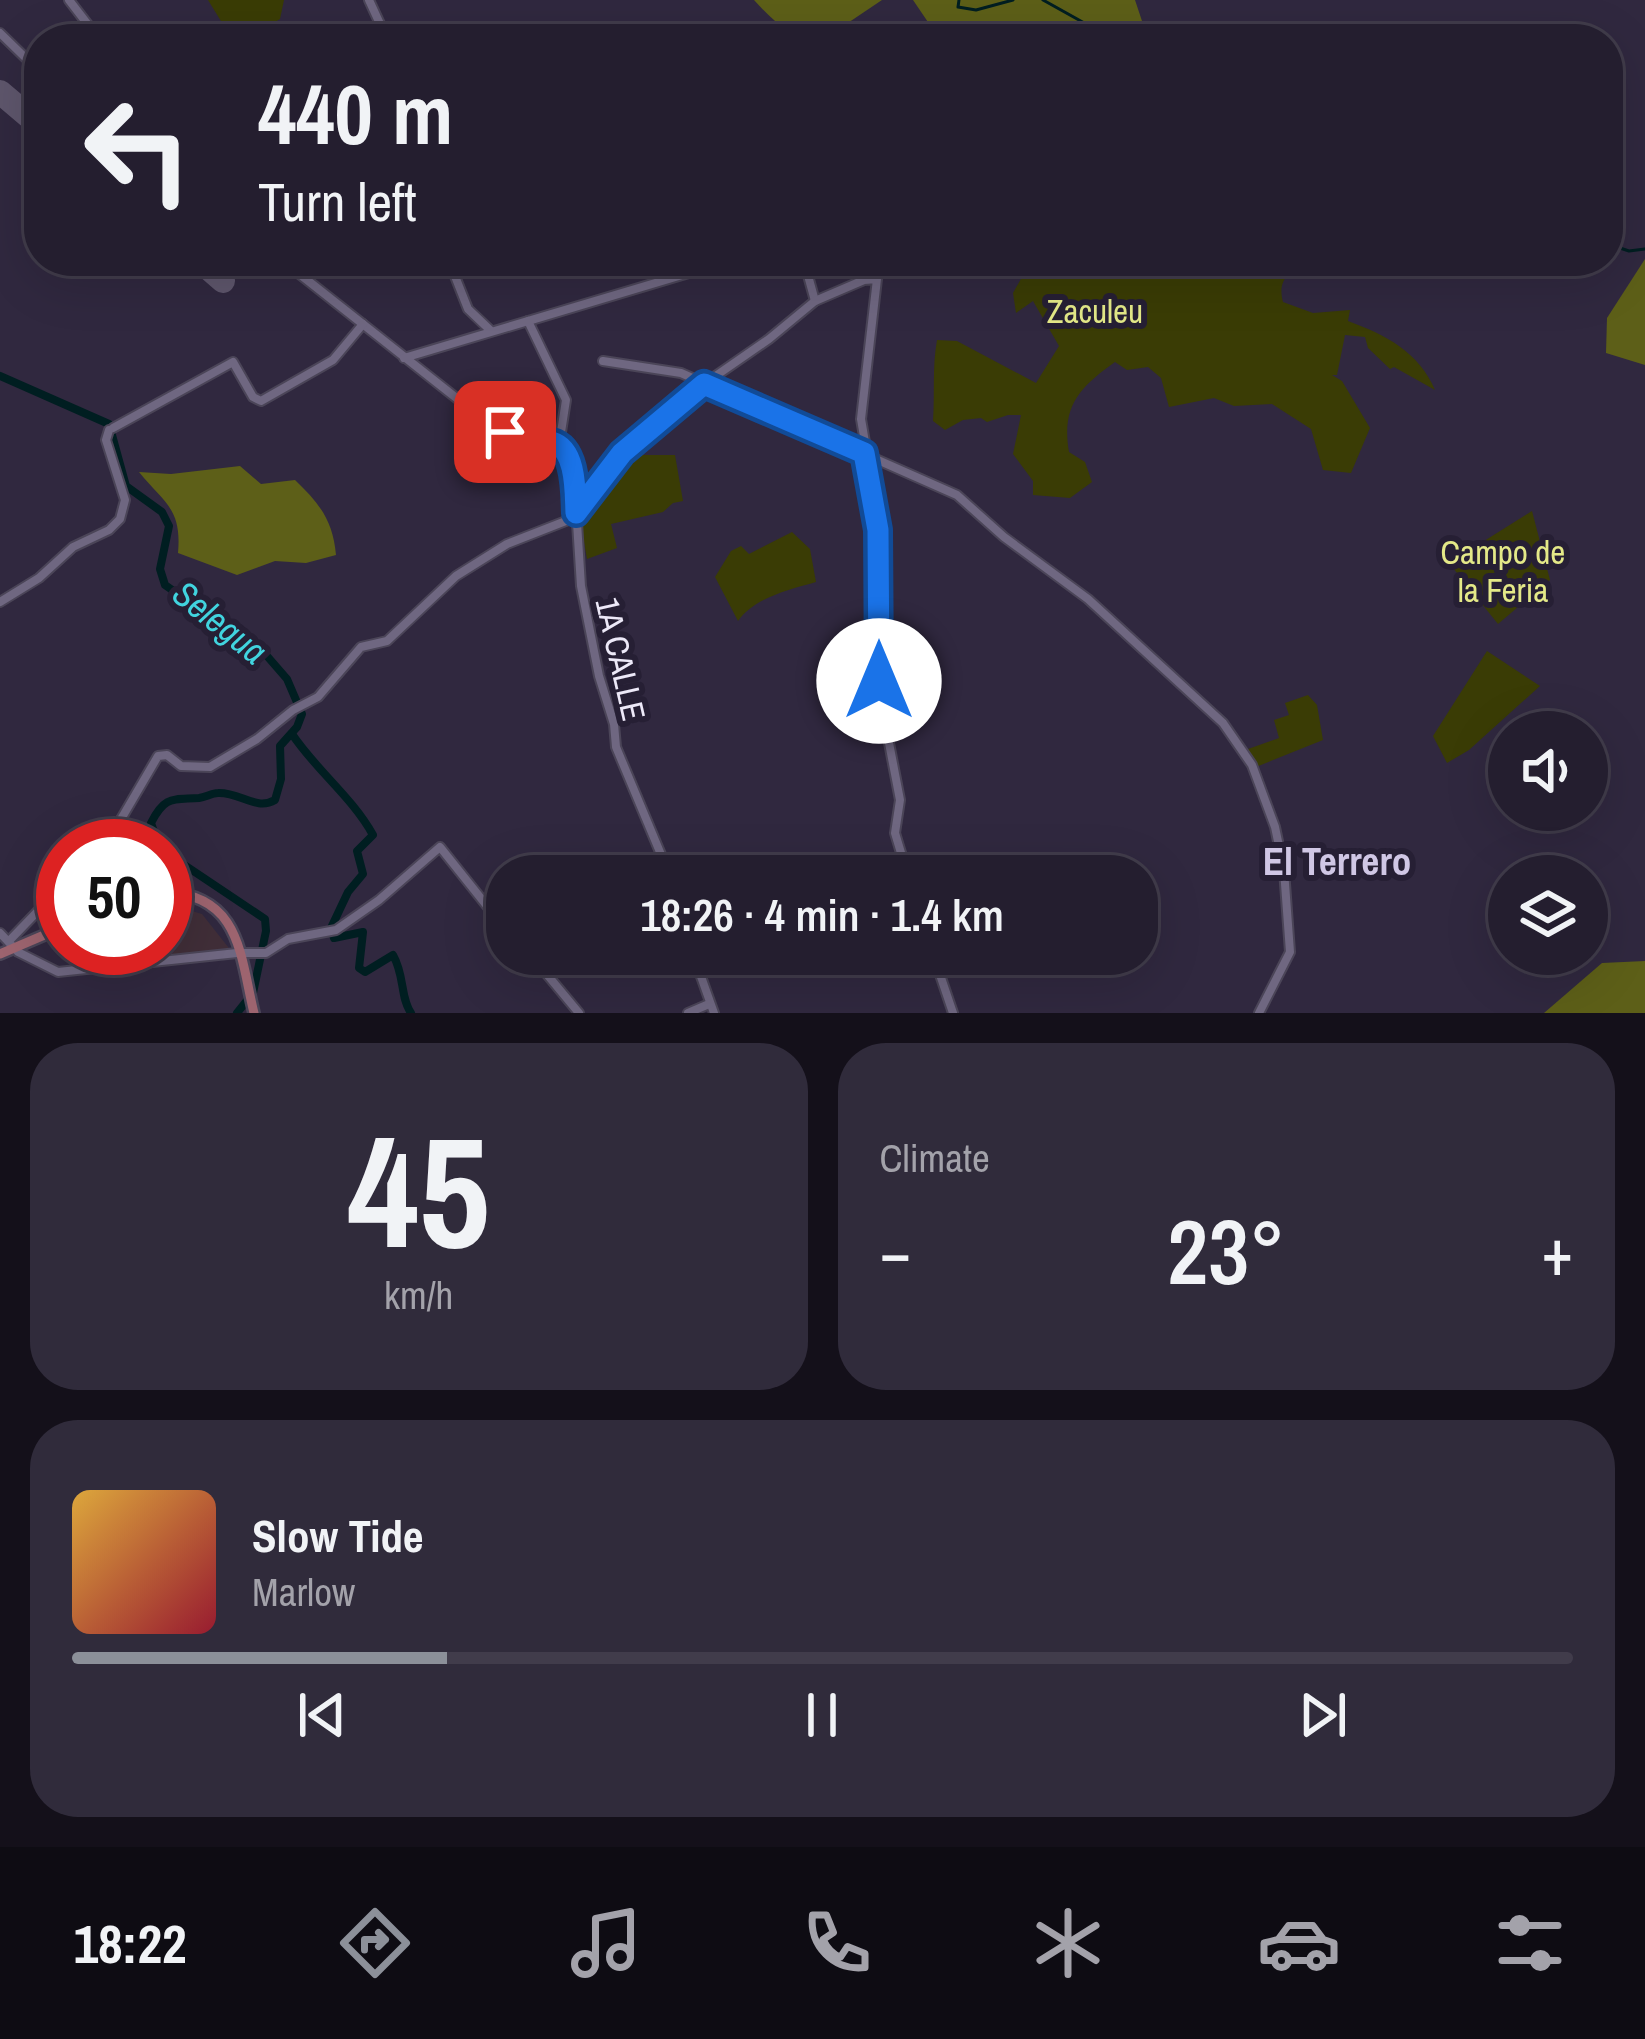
<!DOCTYPE html>
<html lang="en">
<head>
<meta charset="utf-8">
<style>
  :root { --surface:#241e2f; --page:#302b3b; --text:#f1f3f6; --muted:#a3a2aa; --line:#413c4b; --accent:#8c9099 }
  body { margin:0; font-family:"Archivo Narrow",sans-serif; background:var(--page); color:var(--text); height:100vh; display:flex; flex-direction:column; font-size:45px; white-space:nowrap }
  * { box-sizing:border-box; margin:0 }
  p { font-size:39px; color:var(--muted) }
  .icon { flex:none; width:66px; height:66px; fill:none; stroke:currentColor; stroke-width:2; stroke-linecap:round; stroke-linejoin:round }
  .map { position:relative; height:1013px; overflow:hidden }
  .panel { display:flex; flex-direction:column; gap:30px; padding:30px; background:#14101a; flex:1 }
  .panel>* { flex:none }
  .guide { position:absolute; left:24px; top:24px; width:1599px; height:252px; border-radius:48px; box-shadow:0 12px 48px #0002,0 0 0 3px var(--line); background:#241e2f; color:var(--text); overflow:hidden }
  .controls { position:absolute; left:1488px; top:711px; display:grid; gap:24px }
  .controls a { display:grid; place-items:center; width:120px; height:120px; border-radius:50%; background:var(--surface); box-shadow:0 12px 48px #0002,0 0 0 3px var(--line); font-size:60px }
  .speed { position:absolute; left:36px; top:819px; display:flex; gap:24px; font-size:60px; font-weight:700; text-align:center }
  .speed>* { display:grid; place-content:center; width:156px; height:156px; border-radius:50%; background:var(--surface); box-shadow:0 12px 48px #0002,0 0 0 3px var(--line); line-height:1 }
  .speed .limit { border:18px solid #d22; background:#fff; color:#111 }
  .pin { position:absolute; display:grid; place-items:center; width:102px; height:102px; color:#fff; margin:-51px; border-radius:24px; box-shadow:0 6px 18px #0006 }
  .me { position:absolute; width:132px; margin:-66px; rotate:0deg; stroke-linejoin:round; filter:drop-shadow(0 0 9px #0008) }
  .turn { display:flex; align-items:center; gap:42px; height:252px; padding:0 36px; font-size:54px }
  .turn .icon { width:156px; height:156px; stroke-width:2.5 }
  .turn b { display:block; font-size:84px; line-height:102px }
  .big { font-size:90px; font-weight:600; line-height:1.1 }
  .panel .card { flex:1; display:flex; flex-direction:column; justify-content:center; gap:18px; min-width:0; padding:0 42px; border-radius:48px; background:var(--page) }
  .panel .dial { align-items:center; gap:0 }
  .dial b { font-size:156px; line-height:1 }
  .song { display:flex; align-items:center; gap:36px }
  .cover { width:144px; height:144px; border-radius:18px; background:linear-gradient(135deg,hsl(40 70% 55%),hsl(350 70% 35%)) }
  .played { height:12px; border-radius:6px; background:linear-gradient(90deg,var(--accent) 25%,var(--line) 25%) }
  .keys { display:flex; justify-content:space-around; direction:ltr }
  .heat { display:flex; justify-content:space-between; align-items:center; font-size:66px; direction:ltr }
  .panel .tiles { flex:1; display:grid; gap:30px; grid-template-columns:1fr 1fr }
  .card:last-child { grid-column:span 2 }
  .trip { position:absolute; left:486px; top:855px; width:672px; height:120px; border-radius:48px; background:var(--surface); box-shadow:0 12px 48px #0002,0 0 0 3px var(--line); font-weight:600; line-height:120px; text-align:center }
  .menu { display:flex; height:192px; justify-content:space-around; align-items:center; background:#0e0c13; color:var(--muted) }
  .menu .icon { width:84px; height:84px }
  .menu .on { color:var(--accent) }
  .menu b { font-size:54px; color:var(--text) }
  .map>svg:first-child { display:block }
  .commercial { fill:#402e38 }
  .green { fill:#3a3c05 }
  .forest { fill:#5d5f18 }
  .lines { fill:none; stroke-linecap:round; stroke-linejoin:round }
  .stream { stroke:#001e21; stroke-width:3 }
  .river { stroke:#001e21; stroke-width:8 }
  .runway { stroke:#5e566c; stroke-width:24 }
  .secondary-casing { stroke:#4b4558; stroke-width:12 }
  .primary-casing { stroke:#4b4558; stroke-width:14 }
  .secondary { stroke:#6f6781; stroke-width:8 }
  .primary { stroke:#9d646f; stroke-width:9 }
  .route-casing { stroke:#114b97; stroke-width:30 }
  .route { stroke:#1a73e8; stroke-width:21 }
  .labels { text-anchor:middle; stroke-width:12; stroke-linejoin:round; paint-order:stroke }
  .park-label { font-size:33px; fill:#e4e988; stroke:#261f34 }
  .street-label { font-size:33px; fill:#ede9f8; stroke:#261f34 }
  .water-label { font-size:36px; font-style:italic; fill:#41d4df; stroke:#261f34 }
  .quarter-label { font-size:39px; font-weight:bold; fill:#d0c7e5; stroke:#261f34 }
</style>
</head>
<body>
<div class="map">
<svg width="1645" height="1013" viewBox="0 0 1645 1013">
  <rect width="100%" height="100%" fill="#30283f"/>
  <polygon class="commercial" points="165,903 202,914 232,952 75,969 67,958 74,948 165,948"/>
  <g class="green">
    <polygon points="208,0 284,0 280,19 246,39 232,39"/>
    <path d="M1031 261H1306C1289 272 1277 280 1283 302L1313 313 1350 310 1348 321C1386 335 1419 352 1435 390L1394 367 1390 369 1368 348 1365 337 1345 335 1337 375H1332L1342 381 1370 428 1351 473 1323 470 1311 429 1272 404 1234 406 1214 398 1169 407 1161 378 1148 367 1127 370 1115 362C1080 387 1061 406 1069 452L1085 462 1092 482 1070 498 1033 495V481L1013 454 1021 415H1008L987 422 981 418 963 420 945 430 933 421C935 393 932 368 937 340L957 341 1036 383 1059 346 1033 301 1016 313 1013 293Z"/>
    <polygon points="623,455 675,455 683,501 673,503 663,512 611,524 617,548 587,559 579,513"/>
    <polygon points="1532,511 1550,580 1498,624 1449,563"/>
    <path d="M792 532 810 549 816 582C788 590 754 598 738 621L715 577 731 551 741 546 749 554Z"/>
    <polygon points="1487,651 1540,686 1469,750 1447,763 1433,736"/>
    <polygon points="1308,695 1317,705 1323,740 1256,767 1248,749 1279,738 1274,720 1289,715 1285,703"/>
  </g>
  <g class="forest">
    <path d="M754 0H882L824 39C791 39 775 23 754 0Z"/>
    <polygon points="913,0 1135,0 1148,39 929,39 932,28"/>
    <polygon points="1645,259 1645,365 1606,353 1607,318"/>
    <path d="M240 466 261 484 295 480C319 503 333 520 336 555L306 563 275 561 237 575 178 553C182 508 164 503 139 472L171 474Z"/>
    <polygon points="1645,961 1645,1013 1544,1013 1602,963"/>
  </g>
  <g class="lines">
    <g class="stream">
      <polyline points="959,0 958,7 976,10 1013,0"/>
      <polyline points="1043,0 1113,39"/>
      <polyline points="1608,244 1629,251 1645,249"/>
    </g>
    <g class="river">
      <path d="M0 376 109 424 126 486 162 512 169 526 160 569 165 585 267 656 287 679 302 714 297 727 280 746 281 779 275 800C256 811 240 792 218 793 212 793 206 797 199 798 173 800 165 795 151 823L159 846"/>
      <path d="M292 734C316 770 352 797 373 835L357 851 363 874 348 892 331 928 334 938 363 932 359 968 365 972 393 955C405 976 400 997 411 1013"/>
      <polyline points="165,852 265,919 266,931 253,993 237,1013"/>
    </g>
    <g class="runway">
      <polyline points="0,92 39,125"/>
      <polyline points="200,261 223,281"/>
    </g>
    <g class="secondary-casing">
      <g id="secondary">
        <polyline points="69,0 99,39"/>
        <polyline points="369,0 387,39"/>
        <polyline points="0,33 39,71"/>
        <polyline points="283,261 488,423 521,438 559,445"/>
        <polyline points="449,261 468,309 490,330"/>
        <polyline points="804,261 815,301"/>
        <polyline points="528,321 566,400 559,445"/>
        <polyline points="404,358 729,261"/>
        <polyline points="603,361 681,373 957,495 1004,537 1088,599 1223,723 1252,765 1275,827 1284,870 1290,952 1259,1013"/>
        <polyline points="113,428 233,362 253,397 261,401 333,360 363,324"/>
        <polyline points="559,445 574,475 581,586 599,676 614,724 616,747 670,876"/>
        <polyline points="576,513 626,449 704,384 769,339 815,301 864,280 877,279 861,419 877,512 880,696 900,800 895,833 908,876"/>
        <polyline points="0,602 39,578 73,547 109,530 120,519 125,500 106,440 109,430"/>
        <polyline points="99,846 117,826 158,756 167,755 181,766 210,767 257,739 293,710 318,697 361,647 387,641 456,576 507,544 576,517"/>
        <polyline points="0,933 18,952 58,972 237,953 266,953 288,939 336,930 379,900 440,847 507,931"/>
        <polyline points="9,941 63,885"/>
        <polyline points="530,954 579,1013"/>
        <polyline points="693,954 714,1013"/>
        <polyline points="933,954 953,1013"/>
        <polyline points="688,1013 709,1004"/>
      </g>
    </g>
    <g class="primary-casing">
      <g id="primary">
        <path d="M165 892C241 895 240 956 254 1013"/>
        <polyline points="0,954 63,927"/>
      </g>
    </g>
    <use href="#secondary" class="secondary"/>
    <use href="#primary" class="primary"/>
  </g>
  <g class="lines">
    <g class="route-casing">
      <path id="route" d="M505 432C521 438 536 437 552 442 577 449 575 493 576 513L622 453 704 384 864 453 878 530 879 681"/>
    </g>
    <use href="#route" class="route"/>
  </g>
  <g class="labels">
    <g class="park-label">
      <text x="1095" y="323">Zaculeu</text>
      <text x="1503" y="564">Campo de<tspan x="1503" dy="38">la Feria</tspan></text>
    </g>
    <g class="street-label">
      <text transform="translate(621 659) rotate(77)" y="12">1A CALLE</text>
    </g>
    <g class="water-label">
      <text transform="translate(220 622) rotate(39)" y="13">Selegua</text>
    </g>
    <g class="quarter-label">
      <text x="1337" y="875">El Terrero</text>
    </g>
  </g>
</svg>
<div class="controls">
<a><svg class="icon" aria-label="sound" viewBox="0 0 24 24"><path d="M4 9h4l5-4v14l-5-4H4zM17 9q2 3 0 6"/></svg></a>
<a><svg class="icon" aria-label="layers" viewBox="0 0 24 24"><path d="M12 4l9 5-9 5-9-5zM3 14l9 5 9-5"/></svg></a>
</div>
<div class="speed"><div class="limit">50</div></div>
<div class="pin" style="left:505px;top:432px;background:#d93025"><svg class="icon" aria-label="arrive" viewBox="0 0 24 24"><path d="M6 21V4h12l-3 4 3 4H6"/></svg></div>
<svg class="me" style="left:879px;top:681px" viewBox="-20 -20 40 40"><circle r="19" fill="#fff"/><path d="M0-13L10 11 0 6-10 11z" fill="#1a73e8"/></svg>
<div class="trip">18:26 · 4 min · 1.4 km</div>
<div class="guide">
<div class="turn"><svg class="icon" aria-label="left" viewBox="0 0 24 24"><path d="M17 20v-9H6M10 6l-5 5 5 5"/></svg><div><b>440 m</b>Turn left</div></div>
</div>
</div>
<section class="panel">
<div class="tiles">
<div class="card dial"><b>45</b><p>km/h</p></div>
<div class="card"><p>Climate</p>
<div class="heat"><a>−</a><b class="big">23°</b><a>+</a></div>
</div>
<div class="card">
<div class="song"><i class="cover"></i><div><b>Slow Tide</b><p>Marlow</p></div></div>
<div class="played"></div>
<div class="keys"><svg class="icon" aria-label="previous" viewBox="0 0 24 24"><path d="M18 5L8 12l10 7zM5 5v14"/></svg><svg class="icon" aria-label="pause" viewBox="0 0 24 24"><path d="M8 5v14M16 5v14"/></svg><svg class="icon" aria-label="next" viewBox="0 0 24 24"><path d="M6 5l10 7-10 7zM19 5v14"/></svg></div>
</div>
</div>
</section>
<nav class="menu">
<b>18:22</b>
<svg class="icon on" aria-label="directions" viewBox="0 0 24 24"><path d="M12 3l9 9-9 9-9-9zM9 14v-3h6M13 9l2 2-2 2"/></svg>
<svg class="icon" aria-label="music" viewBox="0 0 24 24"><path d="M9 18V5l10-2v13"/><circle cx="6" cy="18" r="3"/><circle cx="16" cy="16" r="3"/></svg>
<svg class="icon" aria-label="phone" viewBox="0 0 24 24"><path d="M5 4h4l2 5-3 2q2 4 5 5l2-3 5 2v4C11 20 4 13 5 4z"/></svg>
<svg class="icon" aria-label="climate" viewBox="0 0 24 24"><path d="M12 3v18M4 7l16 10M4 17L20 7"/></svg>
<svg class="icon" aria-label="car" viewBox="0 0 24 24"><path d="M5 17H2v-5l4-1 3-4h7l3 4 3 1v5h-3M9 17h6M6 11h13"/><circle cx="7" cy="17" r="2"/><circle cx="17" cy="17" r="2"/></svg>
<svg class="icon" aria-label="filters" viewBox="0 0 24 24"><path d="M4 7h16M4 17h16"/><circle cx="9" cy="7" r="2"/><circle cx="15" cy="17" r="2"/></svg>
</nav>
</body>
</html>
